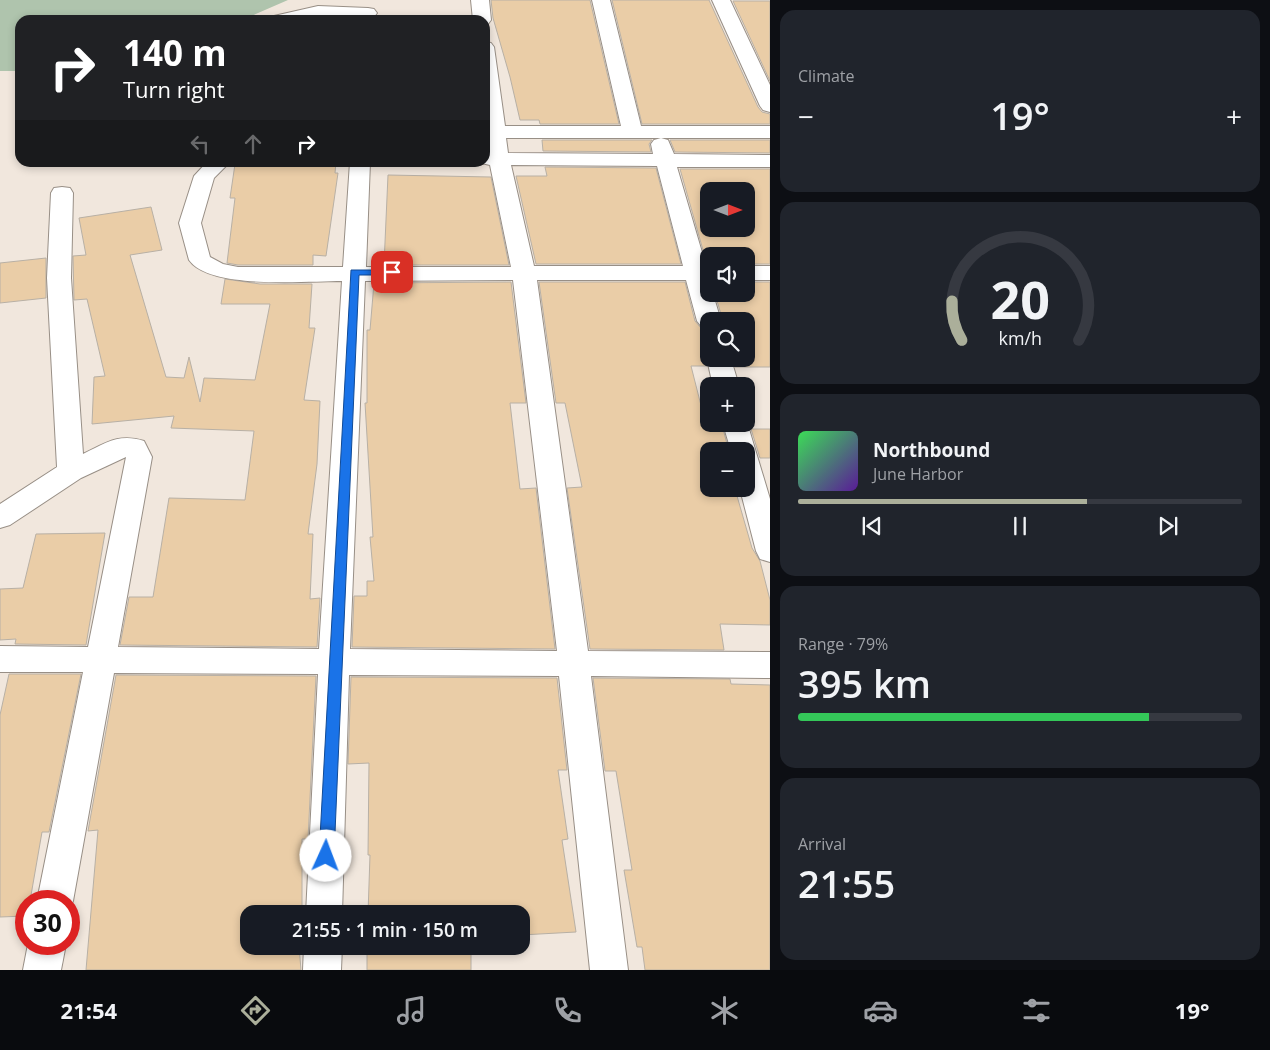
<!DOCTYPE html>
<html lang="en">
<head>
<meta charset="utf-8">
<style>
  :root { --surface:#171b24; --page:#20242c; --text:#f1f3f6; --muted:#9ea1a6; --line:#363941; --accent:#abaf9a }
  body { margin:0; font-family:"Open Sans",sans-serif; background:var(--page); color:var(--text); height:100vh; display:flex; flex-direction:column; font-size:19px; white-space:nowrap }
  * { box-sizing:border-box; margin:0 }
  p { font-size:16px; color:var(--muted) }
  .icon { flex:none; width:28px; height:28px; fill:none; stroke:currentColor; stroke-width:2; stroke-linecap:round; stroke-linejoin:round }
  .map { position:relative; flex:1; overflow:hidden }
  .panel { display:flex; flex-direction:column; gap:10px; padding:10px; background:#0d0f14; width:500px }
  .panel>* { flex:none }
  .hud { position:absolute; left:15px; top:15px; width:475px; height:152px; border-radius:15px; box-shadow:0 2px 8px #0003; background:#202124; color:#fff; overflow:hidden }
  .needle { width:32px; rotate:90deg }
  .controls { position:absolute; left:700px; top:182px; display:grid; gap:10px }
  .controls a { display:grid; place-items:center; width:55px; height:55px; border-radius:10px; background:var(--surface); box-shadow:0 2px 8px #0003; font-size:25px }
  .speed { position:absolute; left:15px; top:890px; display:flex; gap:10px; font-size:25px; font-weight:700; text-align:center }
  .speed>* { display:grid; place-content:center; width:65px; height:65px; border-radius:50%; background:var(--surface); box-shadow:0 2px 8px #0003; line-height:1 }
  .speed .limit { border:8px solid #d22; background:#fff; color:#111 }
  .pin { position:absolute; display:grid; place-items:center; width:42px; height:42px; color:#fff; margin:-21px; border-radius:10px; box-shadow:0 2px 8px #0006 }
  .me { position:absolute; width:55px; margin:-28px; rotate:2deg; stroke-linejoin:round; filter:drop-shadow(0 0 4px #0008) }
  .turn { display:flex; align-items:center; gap:18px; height:105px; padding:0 25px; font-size:22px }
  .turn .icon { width:65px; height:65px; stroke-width:2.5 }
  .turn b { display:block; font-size:35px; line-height:42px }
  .lanes { display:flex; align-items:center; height:48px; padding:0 25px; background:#0003; justify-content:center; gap:25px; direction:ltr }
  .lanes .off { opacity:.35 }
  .big { font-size:38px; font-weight:600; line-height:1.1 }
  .panel .card { flex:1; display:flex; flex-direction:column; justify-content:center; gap:8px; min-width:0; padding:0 18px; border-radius:15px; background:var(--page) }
  .panel .dial { align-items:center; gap:0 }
  .dial svg { height:130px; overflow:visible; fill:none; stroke:var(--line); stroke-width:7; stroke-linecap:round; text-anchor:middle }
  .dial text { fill:var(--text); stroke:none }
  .song { display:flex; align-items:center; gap:15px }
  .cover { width:60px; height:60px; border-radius:8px; background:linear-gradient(135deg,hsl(130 70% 55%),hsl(270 70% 35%)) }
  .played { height:5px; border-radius:2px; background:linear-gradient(90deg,var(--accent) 65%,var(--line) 65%) }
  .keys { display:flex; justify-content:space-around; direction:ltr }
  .heat { display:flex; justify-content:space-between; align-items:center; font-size:28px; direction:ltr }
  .charge { height:8px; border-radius:4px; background:linear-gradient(90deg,#34c759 79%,var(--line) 0) }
  .trip { position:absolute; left:240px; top:905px; width:290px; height:50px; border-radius:15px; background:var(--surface); box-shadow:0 2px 8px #0003; font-weight:600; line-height:50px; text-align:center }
  .menu { display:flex; height:80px; justify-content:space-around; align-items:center; background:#090b0e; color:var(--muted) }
  .menu .icon { width:35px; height:35px }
  .menu .selected { color:var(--accent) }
  .menu b { font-size:22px; color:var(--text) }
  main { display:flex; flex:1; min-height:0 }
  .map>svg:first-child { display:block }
  .green { fill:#afc4ad }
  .building { fill:#eacda7; stroke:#b8b0a5; fill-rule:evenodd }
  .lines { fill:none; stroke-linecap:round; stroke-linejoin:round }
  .minor-casing { stroke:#988f86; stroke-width:2 }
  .minor { fill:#fff; fill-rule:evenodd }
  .route { fill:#1a73e8; stroke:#114b97 }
</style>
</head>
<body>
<main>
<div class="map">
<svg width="770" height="970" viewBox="0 0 770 970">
  <rect width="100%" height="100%" fill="#f1e7dd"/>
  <polygon class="green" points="0,0 288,0 242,20 20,20 20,71 0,71"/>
  <g class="building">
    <polygon points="491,0 590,0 619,124 540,124 539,120 520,120 510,77 493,18"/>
    <polygon points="612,0 709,0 758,107 762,112 770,114 770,124 642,124"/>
    <polygon points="733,1 770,1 770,81"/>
    <polygon points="542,140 652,140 649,144 651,152 543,151"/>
    <polygon points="670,140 770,140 770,153 675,152"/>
    <polygon points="336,162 335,173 338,173 326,256 313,255 313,265 238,265 227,263 235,198 230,198 235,164"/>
    <polygon points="545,167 656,168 681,264 536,264 516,176 547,176"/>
    <path d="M680 169H770V264H746V256H709L707 264ZM709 191H746V229H709Z"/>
    <polygon points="388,175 491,177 509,265 384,265"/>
    <polygon points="151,207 162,250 130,255 166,377 184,378 189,357 200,402 204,378 255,380 270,304 221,304 225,279 260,284 312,284 309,328 315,328 304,400 320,401 317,464 308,534 313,534 310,599 320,598 317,647 120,645 129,597 153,597 169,498 245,500 254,431 171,428 174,416 92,424 94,377 105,376 87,299 74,300 73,256 86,255 79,218"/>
    <polygon points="46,258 46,298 0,303 0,263"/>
    <polygon points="511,282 526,403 510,403 520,489 536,488 555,649 352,647 354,596 367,596 367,581 374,581 370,537 373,537 365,403 367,403 367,330 370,330 374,283"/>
    <polygon points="539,282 685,282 695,321 701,328 709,330 709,354 705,359 707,366 691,366 707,429 723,429 729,451 709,451 709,489 735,489 752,548 760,561 770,600 770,625 720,624 724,650 590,649 567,488 582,487 565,403 556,403"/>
    <polygon points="746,282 770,282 770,367 735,367 733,359 746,359 746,321 723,321 715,294 746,294"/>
    <polygon points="751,429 770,429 770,458 760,458"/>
    <polygon points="105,533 86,645 15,644 16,639 0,640 0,589 23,588 36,534"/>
    <polygon points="9,674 81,674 49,832 42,832 30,901 26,901 26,916 0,917 0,715"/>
    <polygon points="116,675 316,676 308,839 302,839 302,914 249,914 249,946 299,946 301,970 86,970 98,830 88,831"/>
    <polygon points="351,677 557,678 567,770 558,770 568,839 562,840 576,932 521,935 521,914 368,914 370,855 368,855 369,763 348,764"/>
    <polygon points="593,678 730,679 731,684 770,685 770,970 645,970 642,947 637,947 624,870 632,870 616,771 605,771"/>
    <rect x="367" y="946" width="104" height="24"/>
  </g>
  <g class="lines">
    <g class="minor-casing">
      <g id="minor">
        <polygon points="471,0 489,0 491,20 488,24 485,25 485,20 473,20"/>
        <path d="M592 0H610L641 126H770V138H661L668 140 674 154 770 155V167H677L706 266H709V294H713L721 321H709V328L701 326 697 321 686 280H537L588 651 770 652V678L591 676 628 970H590L559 676 349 675 342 914H306L318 674 114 673 73 901 69 911V901H37L83 672H0V646L88 647 126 457 81 478 10 525 0 528V504L57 467 47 278 51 193 54 188 62 187 70 188 73 193 71 278 83 454C106 443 119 433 144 441L152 457 118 647 319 649 342 281C307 281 210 290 189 260L179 223 194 176 207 162H230L214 178 201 223 210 257 223 264 238 267H343L350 162H370L366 267H511L490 165 477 162H485V153H488L485 138V42L491 43 494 47 505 126H621ZM506 138H661L654 140 651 144 653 154 508 153ZM511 165 657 166 683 266H534ZM513 280 557 651 350 649 365 281Z"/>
        <polygon points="712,0 730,0 770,85 770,112 763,110 760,106"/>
        <polygon points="318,6 368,8 374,9 377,13 374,17 368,18 318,16 302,20 271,20 274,16"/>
        <rect x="746" y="266" width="24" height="14"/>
        <polygon points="709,356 709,359 731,359 739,386 713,386 707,359"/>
        <polygon points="746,419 770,499 770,562 760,559 756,551 740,489 746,489 746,451 731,451 723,424 746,424"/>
        <polygon points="28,944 66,944 61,970 23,970"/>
        <polygon points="304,946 342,946 341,970 303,970"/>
      </g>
    </g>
    <use href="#minor" class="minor"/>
  </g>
  <polygon class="route" points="351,270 392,270 397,272 392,275 359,275 334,856 332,861 326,863 321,861 319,856"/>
</svg>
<div class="controls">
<a><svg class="needle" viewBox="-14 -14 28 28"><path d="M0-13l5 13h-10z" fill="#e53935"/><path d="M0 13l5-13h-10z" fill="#9ea1a6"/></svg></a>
<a><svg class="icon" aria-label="sound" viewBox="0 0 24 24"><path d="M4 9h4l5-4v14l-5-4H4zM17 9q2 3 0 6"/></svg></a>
<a><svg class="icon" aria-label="search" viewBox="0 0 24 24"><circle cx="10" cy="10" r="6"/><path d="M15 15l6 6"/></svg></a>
<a>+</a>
<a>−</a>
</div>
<div class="speed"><div class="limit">30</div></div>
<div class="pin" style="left:392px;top:272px;background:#d93025"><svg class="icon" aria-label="arrive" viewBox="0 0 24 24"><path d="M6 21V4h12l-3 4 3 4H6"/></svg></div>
<svg class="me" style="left:326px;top:856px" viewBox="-20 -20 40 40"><circle r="19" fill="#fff"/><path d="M0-13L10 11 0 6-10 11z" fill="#1a73e8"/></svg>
<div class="trip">21:55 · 1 min · 150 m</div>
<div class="hud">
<div class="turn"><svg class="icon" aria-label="right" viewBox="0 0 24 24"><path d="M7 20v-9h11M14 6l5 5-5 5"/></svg><div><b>140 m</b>Turn right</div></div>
<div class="lanes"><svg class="icon off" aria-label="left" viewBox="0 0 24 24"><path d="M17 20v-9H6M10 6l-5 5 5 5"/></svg><svg class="icon off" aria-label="ahead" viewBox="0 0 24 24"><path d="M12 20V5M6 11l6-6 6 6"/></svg><svg class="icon" aria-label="right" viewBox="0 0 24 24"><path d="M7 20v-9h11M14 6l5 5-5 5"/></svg></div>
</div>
</div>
<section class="panel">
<div class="card"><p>Climate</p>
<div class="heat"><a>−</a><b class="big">19°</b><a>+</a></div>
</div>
<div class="card dial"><svg viewBox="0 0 100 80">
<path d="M14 69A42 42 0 1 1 86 69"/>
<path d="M14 69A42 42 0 0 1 8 45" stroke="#abaf9a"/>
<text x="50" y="56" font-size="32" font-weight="700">20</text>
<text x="50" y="72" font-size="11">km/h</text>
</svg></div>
<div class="card">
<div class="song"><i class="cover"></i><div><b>Northbound</b><p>June Harbor</p></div></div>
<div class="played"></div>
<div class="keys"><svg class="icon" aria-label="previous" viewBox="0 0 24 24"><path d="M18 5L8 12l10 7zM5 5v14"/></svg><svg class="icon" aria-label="pause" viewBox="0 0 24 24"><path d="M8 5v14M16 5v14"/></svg><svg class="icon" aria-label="next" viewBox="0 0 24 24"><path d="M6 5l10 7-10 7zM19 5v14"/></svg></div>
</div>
<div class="card"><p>Range · 79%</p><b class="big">395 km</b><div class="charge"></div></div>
<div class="card"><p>Arrival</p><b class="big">21:55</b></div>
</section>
</main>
<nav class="menu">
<b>21:54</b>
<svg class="icon selected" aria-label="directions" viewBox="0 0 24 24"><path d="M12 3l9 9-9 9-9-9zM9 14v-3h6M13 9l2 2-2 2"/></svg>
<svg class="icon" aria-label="music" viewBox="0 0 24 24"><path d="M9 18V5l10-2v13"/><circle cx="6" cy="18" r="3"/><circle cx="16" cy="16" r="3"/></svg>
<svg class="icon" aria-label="phone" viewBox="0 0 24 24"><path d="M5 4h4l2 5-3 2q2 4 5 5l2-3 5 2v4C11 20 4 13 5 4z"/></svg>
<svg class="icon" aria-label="climate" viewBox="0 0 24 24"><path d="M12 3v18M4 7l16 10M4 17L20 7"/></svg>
<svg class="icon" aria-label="car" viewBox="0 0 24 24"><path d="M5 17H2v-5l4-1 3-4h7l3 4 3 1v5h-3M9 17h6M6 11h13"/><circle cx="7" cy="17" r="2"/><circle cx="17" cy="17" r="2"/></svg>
<svg class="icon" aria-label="filters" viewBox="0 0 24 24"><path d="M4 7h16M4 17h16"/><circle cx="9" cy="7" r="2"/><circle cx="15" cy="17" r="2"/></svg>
<b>19°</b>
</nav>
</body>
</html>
